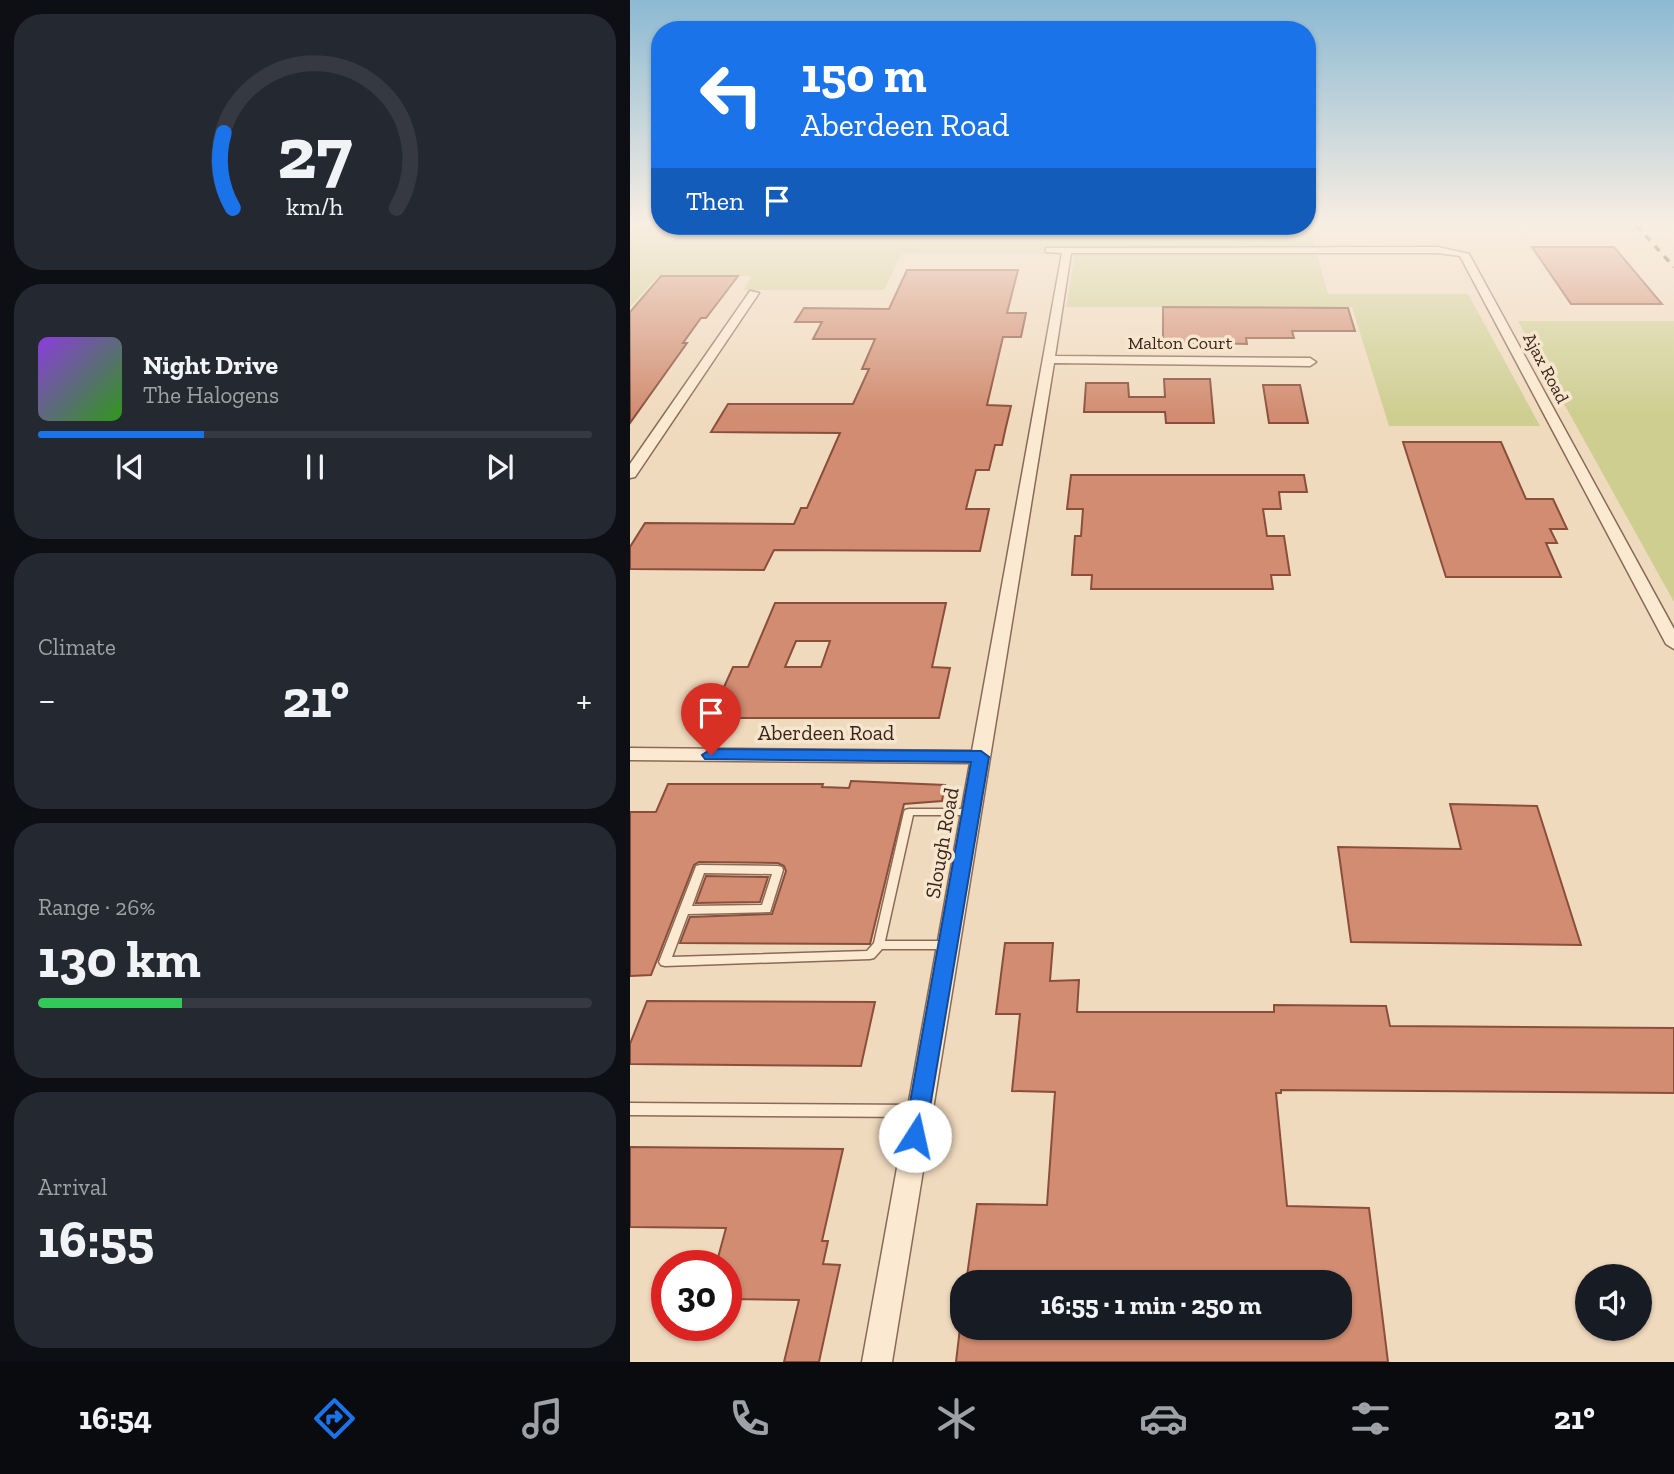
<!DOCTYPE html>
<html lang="en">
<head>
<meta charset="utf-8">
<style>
  :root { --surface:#171b24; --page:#242831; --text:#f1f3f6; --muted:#9ea1a6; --line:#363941; --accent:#1a73e8 }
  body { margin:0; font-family:"Zilla Slab",serif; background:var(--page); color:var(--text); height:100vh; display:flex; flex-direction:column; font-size:26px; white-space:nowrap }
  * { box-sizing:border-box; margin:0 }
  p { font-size:23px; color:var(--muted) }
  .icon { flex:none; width:38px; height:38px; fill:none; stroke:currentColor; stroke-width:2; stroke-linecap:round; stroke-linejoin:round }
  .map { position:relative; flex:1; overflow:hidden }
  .details { display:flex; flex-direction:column; gap:14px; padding:14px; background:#0d0f14; width:630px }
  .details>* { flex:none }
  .top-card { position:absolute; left:21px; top:21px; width:665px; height:214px; border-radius:28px; box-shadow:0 2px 5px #0004; background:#1a73e8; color:#fff; overflow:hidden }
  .controls { position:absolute; left:945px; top:1264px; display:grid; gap:14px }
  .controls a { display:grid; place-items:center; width:77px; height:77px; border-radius:50%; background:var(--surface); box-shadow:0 2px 5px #0004; font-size:35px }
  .speed { position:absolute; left:21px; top:1250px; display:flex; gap:14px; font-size:35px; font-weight:700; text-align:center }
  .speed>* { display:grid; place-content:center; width:91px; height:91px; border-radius:50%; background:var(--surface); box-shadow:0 2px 5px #0004; line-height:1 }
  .speed .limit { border:10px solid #d22; background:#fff; color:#111 }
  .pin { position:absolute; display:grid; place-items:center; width:60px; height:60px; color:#fff; margin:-72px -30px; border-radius:50% 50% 50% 0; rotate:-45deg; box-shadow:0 0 7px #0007 }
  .pin .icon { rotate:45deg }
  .me { position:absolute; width:77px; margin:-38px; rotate:10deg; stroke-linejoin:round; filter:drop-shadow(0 0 5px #0008) }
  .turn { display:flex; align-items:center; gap:24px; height:147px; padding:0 35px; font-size:32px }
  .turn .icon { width:91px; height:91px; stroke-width:2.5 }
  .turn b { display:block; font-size:49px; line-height:60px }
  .then { display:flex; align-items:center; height:66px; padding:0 35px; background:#0003; gap:14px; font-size:26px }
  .big { font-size:52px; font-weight:800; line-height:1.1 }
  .details .tile { flex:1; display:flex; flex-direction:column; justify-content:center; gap:10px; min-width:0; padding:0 24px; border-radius:28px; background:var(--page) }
  .details .dial { align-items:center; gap:0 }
  .dial svg { height:182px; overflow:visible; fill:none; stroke:var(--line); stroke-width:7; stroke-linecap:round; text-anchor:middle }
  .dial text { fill:var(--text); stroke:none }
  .song { display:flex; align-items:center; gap:21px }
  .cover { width:84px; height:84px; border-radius:10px; background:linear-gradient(135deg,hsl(270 70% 55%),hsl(110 70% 35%)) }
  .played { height:7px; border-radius:4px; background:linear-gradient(90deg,var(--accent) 30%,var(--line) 30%) }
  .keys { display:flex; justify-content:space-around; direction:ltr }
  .heat { display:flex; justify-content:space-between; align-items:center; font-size:38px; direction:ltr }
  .charge { height:10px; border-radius:5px; background:linear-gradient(90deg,#34c759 26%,var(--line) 0) }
  .trip { position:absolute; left:320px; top:1270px; width:402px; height:70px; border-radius:28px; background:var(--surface); box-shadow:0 2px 5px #0004; font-weight:800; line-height:70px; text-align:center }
  .tabs { display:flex; height:112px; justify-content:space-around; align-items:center; background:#090b0e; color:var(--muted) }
  .tabs .icon { width:49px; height:49px }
  .tabs .selected { color:var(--accent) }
  .tabs b { font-size:32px; color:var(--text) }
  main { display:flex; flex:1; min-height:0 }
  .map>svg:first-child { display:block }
  .green { fill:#cece91 }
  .building { fill:#d18c71; stroke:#8a4f3a; stroke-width:2; fill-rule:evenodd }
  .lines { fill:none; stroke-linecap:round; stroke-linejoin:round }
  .service-casing { stroke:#896a56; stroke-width:3 }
  .minor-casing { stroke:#896a56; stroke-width:3 }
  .service { fill:#fbe9d1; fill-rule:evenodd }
  .minor { fill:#fbe9d1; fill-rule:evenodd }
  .rail { stroke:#38251b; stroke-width:3.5; stroke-dasharray:7 7; stroke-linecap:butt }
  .route { fill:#1a73e8; stroke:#114b97; stroke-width:2 }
  .labels { text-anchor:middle; stroke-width:7; stroke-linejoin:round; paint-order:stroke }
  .far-street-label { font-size:18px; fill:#38251b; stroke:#f7e6ce }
  .street-label { font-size:21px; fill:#38251b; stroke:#f7e6ce }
</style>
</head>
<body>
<main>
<section class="details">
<div class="tile dial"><svg viewBox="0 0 100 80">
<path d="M14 69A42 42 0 1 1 86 69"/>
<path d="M14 69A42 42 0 0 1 10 36" stroke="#1a73e8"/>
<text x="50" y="56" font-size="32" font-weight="700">27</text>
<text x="50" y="72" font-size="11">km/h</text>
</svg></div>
<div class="tile">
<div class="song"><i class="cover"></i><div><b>Night Drive</b><p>The Halogens</p></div></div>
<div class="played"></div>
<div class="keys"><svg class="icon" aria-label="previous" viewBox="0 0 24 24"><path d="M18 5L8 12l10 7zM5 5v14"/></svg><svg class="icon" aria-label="pause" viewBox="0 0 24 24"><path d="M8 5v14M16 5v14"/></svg><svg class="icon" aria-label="next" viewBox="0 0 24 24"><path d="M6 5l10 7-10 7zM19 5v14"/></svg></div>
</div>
<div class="tile"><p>Climate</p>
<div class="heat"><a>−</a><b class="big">21°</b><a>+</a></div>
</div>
<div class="tile"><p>Range · 26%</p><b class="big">130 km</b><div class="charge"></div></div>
<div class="tile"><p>Arrival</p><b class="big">16:55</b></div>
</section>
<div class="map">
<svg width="1044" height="1362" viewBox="0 0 1044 1362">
  <rect width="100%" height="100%" fill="#f0dabe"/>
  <g class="green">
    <polygon points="0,225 679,225 698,294 838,294 910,426 759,426 722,307 436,307 445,254 272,253 254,290 114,290 122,276 28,276 0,307"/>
    <polygon points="888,321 1044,321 1044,602"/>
  </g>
  <g class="building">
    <polygon points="902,247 984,247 1032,304 941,304"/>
    <polygon points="277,270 388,270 377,313 396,313 391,337 373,337 357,405 381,406 375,431 372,445 365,445 359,470 346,470 336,509 359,509 350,551 144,550 134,570 0,569 0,547 15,523 164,524 171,508 177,508 210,433 81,432 98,404 223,404 239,369 232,369 245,339 183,339 192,322 165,322 174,308 259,309"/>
    <polygon points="31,276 108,276 76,318 71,318 53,343 57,343 0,423 0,312"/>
    <polygon points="533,307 718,308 725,331 662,331 664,338 616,338 617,344 533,342"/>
    <polygon points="534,379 580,379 584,423 536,423 535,412 454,412 456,383 498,383 499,397 535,397"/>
    <polygon points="633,385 670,385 678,423 639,423"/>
    <polygon points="773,442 871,442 896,499 923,499 937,529 920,529 927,543 916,543 931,577 816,577"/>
    <polygon points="441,475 674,475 677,492 649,492 651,509 633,509 637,536 654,536 660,575 641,575 643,589 461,589 462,575 442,575 445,536 451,536 453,509 437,509"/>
    <path d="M145 603H316L302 667 320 668 309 718H80L103 667H118ZM166 641H200L191 667H155Z"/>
    <polygon points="221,781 315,785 312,801 274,804 240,944 50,943 60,917 142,914 156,871 154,866 148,863 69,862 64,865 21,975 0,976 0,812 26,812 38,784 193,784 192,787 219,788"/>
    <polygon points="820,804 907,806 951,945 721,942 708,847 831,849"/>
    <polygon points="76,876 138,877 130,902 66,903"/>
    <polygon points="375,943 423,943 420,981 449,980 447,1012 644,1012 644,1005 756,1006 760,1026 1044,1028 1044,1093 651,1090 651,1093 646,1093 657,1206 739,1208 758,1362 326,1362 330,1328 710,1328 710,1283 336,1283 347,1204 417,1205 425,1092 382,1091 390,1014 366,1014"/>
    <polygon points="17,1001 245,1002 231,1066 0,1064 0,1044"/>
    <polygon points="0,1147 213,1149 192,1241 198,1241 193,1264 210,1265 189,1362 154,1362 169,1300 96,1299 96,1265 86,1265 96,1228 0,1227"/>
  </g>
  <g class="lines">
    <g class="service-casing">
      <g id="service">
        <path d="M279 809H341L345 810 346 812 345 814 341 815H283L255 941H318L322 942 324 945 322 948 318 949H252L244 958 240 959 35 966 31 965 29 962 65 869 66 866 70 865 148 866 152 867 153 870 140 912 58 914 42 957 237 951 244 943 274 812 275 810ZM74 873 142 874 132 905 62 906Z"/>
        <polygon points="0,1103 288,1105 292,1107 294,1111 292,1115 288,1117 0,1115"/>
      </g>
    </g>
    <g class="minor-casing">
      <g id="minor">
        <polygon points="808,247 839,254 1044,629 1044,649 1036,644 830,256 808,253 441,253 425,356 680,358 686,362 680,366 424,363 262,1362 232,1362 340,763 0,760 0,748 342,751 432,253 416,252 416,248"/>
        <polygon points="120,291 129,293 5,477 0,478 0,464"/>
      </g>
    </g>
    <use href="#service" class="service"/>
    <use href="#minor" class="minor"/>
    <polyline class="rail" points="1006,225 1044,267"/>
  </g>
  <linearGradient id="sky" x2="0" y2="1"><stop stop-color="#8cb9d3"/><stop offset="0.54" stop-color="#f8eee2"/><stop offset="1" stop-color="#f8eee2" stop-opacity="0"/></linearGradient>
  <rect width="1044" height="415" fill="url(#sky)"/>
  <polygon class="route" points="81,749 351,751 359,757 294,1143 285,1146 277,1143 274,1136 341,762 75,759 72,755"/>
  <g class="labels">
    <g class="far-street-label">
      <text x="550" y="349">Malton Court</text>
      <text transform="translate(916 368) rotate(62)" y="6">Ajax Road</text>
    </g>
    <g class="street-label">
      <text x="196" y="740">Aberdeen Road</text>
      <text transform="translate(312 843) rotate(-80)" y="7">Slough Road</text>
    </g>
  </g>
</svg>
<div class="controls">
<a><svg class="icon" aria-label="sound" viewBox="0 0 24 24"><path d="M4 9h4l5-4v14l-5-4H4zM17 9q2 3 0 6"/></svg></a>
</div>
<div class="speed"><div class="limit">30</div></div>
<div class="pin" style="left:81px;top:755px;background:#d93025"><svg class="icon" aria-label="arrive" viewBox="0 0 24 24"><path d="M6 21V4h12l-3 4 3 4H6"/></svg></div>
<svg class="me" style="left:285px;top:1136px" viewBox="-20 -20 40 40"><circle r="19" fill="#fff"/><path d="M0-13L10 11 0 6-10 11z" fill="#1a73e8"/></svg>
<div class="trip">16:55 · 1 min · 250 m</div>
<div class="top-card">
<div class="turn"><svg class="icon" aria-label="left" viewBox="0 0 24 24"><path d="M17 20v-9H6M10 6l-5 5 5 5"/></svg><div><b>150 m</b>Aberdeen Road</div></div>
<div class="then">Then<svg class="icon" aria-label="arrive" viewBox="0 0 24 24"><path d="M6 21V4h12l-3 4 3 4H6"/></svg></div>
</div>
</div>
</main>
<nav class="tabs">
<b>16:54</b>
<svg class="icon selected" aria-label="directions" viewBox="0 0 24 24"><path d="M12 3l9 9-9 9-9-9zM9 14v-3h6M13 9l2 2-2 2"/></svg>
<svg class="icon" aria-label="music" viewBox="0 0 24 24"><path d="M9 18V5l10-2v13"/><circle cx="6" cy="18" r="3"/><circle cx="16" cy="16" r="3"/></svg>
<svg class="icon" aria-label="phone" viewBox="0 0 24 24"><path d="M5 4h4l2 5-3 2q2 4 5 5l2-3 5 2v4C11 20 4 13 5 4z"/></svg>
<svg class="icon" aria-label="climate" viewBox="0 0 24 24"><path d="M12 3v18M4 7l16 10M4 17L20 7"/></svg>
<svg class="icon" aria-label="car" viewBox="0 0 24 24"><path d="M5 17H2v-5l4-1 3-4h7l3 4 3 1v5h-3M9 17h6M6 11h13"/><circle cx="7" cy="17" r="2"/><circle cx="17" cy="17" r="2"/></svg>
<svg class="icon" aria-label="filters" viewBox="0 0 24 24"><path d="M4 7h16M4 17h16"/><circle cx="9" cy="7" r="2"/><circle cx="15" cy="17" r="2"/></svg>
<b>21°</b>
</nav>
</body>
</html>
